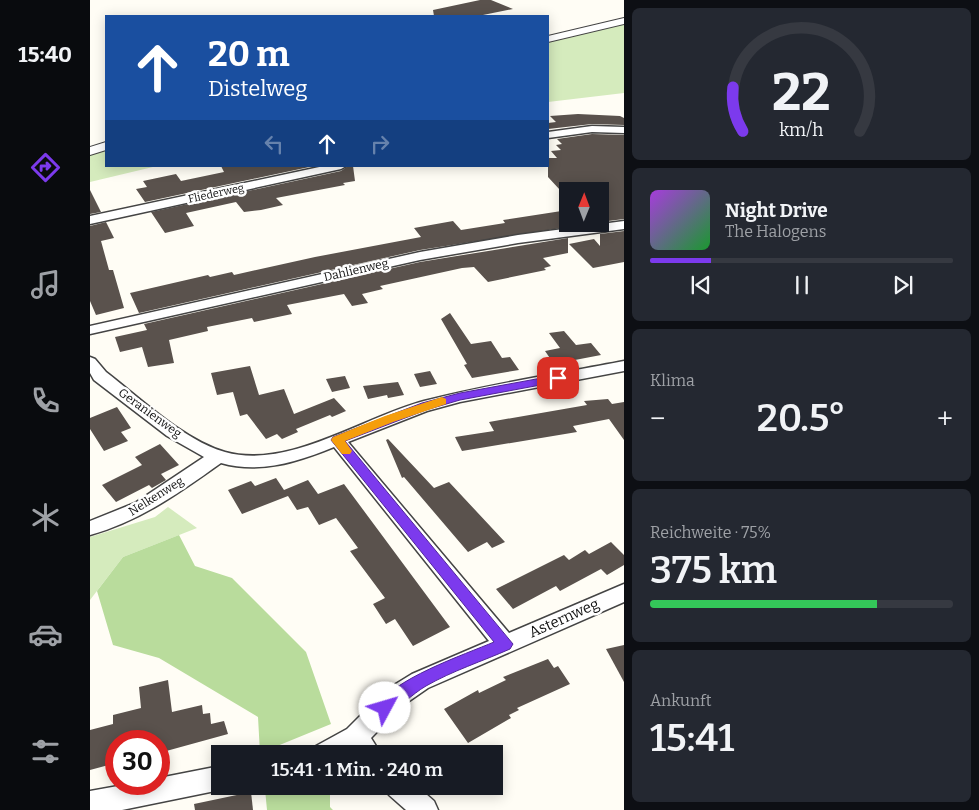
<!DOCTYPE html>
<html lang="de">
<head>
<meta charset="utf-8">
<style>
  :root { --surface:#171b24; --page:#242831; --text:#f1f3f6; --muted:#9ea1a6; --line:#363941; --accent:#7c3aed }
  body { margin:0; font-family:Bitter,serif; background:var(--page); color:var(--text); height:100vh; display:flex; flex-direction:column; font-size:19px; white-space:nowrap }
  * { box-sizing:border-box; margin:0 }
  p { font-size:16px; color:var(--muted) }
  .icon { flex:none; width:28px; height:28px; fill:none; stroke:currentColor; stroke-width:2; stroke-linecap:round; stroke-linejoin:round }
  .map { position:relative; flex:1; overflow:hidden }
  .sheet { display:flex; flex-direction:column; gap:8px; padding:8px; background:#0d0f14; width:355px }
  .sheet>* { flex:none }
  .hud { position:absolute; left:15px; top:15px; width:444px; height:152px; border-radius:0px; box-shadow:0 2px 12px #0003; background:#1a4fa0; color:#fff; overflow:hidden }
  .needle { width:32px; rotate:1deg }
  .tools { position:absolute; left:469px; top:182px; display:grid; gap:10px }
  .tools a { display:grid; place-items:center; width:50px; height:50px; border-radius:0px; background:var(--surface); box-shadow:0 2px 12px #0003; font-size:25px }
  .speed { position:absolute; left:15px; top:730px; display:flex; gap:10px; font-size:25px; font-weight:700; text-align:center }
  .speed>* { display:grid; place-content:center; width:65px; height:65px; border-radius:50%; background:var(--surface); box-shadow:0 2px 12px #0003; line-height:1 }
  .speed .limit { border:8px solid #d22; background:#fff; color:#111 }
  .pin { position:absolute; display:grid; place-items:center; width:42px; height:42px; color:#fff; margin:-21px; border-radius:10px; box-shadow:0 2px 8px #0006 }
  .me { position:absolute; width:55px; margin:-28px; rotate:51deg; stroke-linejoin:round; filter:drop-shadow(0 0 4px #0008) }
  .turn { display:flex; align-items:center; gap:18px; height:105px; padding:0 20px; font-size:22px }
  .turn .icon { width:65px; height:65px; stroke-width:2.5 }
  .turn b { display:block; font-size:35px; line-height:42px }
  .lanes { display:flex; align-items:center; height:48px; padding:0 20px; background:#0003; justify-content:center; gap:25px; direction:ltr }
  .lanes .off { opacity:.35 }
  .big { font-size:38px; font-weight:600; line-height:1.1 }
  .sheet .tile { flex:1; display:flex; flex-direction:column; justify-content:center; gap:8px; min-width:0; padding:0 18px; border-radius:8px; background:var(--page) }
  .sheet .dial { align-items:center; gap:0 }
  .dial svg { height:130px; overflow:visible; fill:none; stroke:var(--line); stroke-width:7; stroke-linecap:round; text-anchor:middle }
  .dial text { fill:var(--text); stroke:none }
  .song { display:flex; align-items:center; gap:15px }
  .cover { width:60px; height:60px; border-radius:8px; background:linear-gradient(135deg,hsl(280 70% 55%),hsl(130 70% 35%)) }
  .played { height:5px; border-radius:2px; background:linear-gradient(90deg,var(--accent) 20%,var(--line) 20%) }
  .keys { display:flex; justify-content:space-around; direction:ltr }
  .heat { display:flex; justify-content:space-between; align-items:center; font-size:28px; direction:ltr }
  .charge { height:8px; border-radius:4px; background:linear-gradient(90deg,#34c759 75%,var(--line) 0) }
  .trip { position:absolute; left:121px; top:745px; width:292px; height:50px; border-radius:0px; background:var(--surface); box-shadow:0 2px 12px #0003; font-weight:600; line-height:50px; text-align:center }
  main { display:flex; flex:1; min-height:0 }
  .tab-bar { display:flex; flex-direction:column; width:90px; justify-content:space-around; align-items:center; background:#090b0e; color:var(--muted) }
  .tab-bar .icon { width:35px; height:35px }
  .tab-bar .active { color:var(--accent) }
  .tab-bar b { font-size:22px; color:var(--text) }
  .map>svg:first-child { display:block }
  .green { fill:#d5ebbd }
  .forest { fill:#b9dc9c }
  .building { fill:#5a524d }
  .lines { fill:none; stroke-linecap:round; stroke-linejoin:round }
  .minor-casing { stroke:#444; stroke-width:3 }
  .tertiary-casing { stroke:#444; stroke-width:2 }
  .minor { fill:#fff; fill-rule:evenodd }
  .tertiary { fill:#fff; fill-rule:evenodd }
  .route { fill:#7c3aed; stroke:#51269a }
  .slow { fill:#f59e0b }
  .labels { text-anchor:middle; stroke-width:5; stroke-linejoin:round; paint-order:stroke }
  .far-street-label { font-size:11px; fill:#111; stroke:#fff }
  .street-label { font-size:12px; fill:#111; stroke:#fff }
  .near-street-label { font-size:15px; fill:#111; stroke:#fff }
</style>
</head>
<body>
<main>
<nav class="tab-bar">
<b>15:40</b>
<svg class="icon active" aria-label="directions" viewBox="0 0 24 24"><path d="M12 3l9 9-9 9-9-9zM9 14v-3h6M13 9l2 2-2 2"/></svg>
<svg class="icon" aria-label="music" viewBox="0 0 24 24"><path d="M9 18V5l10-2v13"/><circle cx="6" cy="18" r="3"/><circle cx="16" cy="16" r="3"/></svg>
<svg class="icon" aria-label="phone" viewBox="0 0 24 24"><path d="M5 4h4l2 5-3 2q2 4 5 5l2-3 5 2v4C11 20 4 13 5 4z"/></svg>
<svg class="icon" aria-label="climate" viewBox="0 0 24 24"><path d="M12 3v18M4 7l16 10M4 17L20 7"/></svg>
<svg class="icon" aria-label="car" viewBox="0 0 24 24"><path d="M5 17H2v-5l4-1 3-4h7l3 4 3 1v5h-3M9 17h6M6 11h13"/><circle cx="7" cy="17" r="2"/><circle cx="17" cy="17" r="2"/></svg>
<svg class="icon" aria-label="filters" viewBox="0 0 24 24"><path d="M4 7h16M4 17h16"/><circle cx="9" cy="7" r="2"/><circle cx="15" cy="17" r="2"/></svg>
</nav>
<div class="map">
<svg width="534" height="810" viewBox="0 0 534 810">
  <rect width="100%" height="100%" fill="#fffdf5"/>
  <g class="green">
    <polygon points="534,23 534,93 458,102 458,42"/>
    <polygon points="16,150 16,166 67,166 0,182 0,154"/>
    <polygon points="78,507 107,528 33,557 0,600 0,537 65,517"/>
  </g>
  <g class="forest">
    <polygon points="89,535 105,566 142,578 216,652 241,724 170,753 168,717 69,658 23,645 7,591 33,557"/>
    <polygon points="190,786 240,786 240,807 243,810 177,810 175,789"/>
  </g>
  <g class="building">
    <polygon points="390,0 401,0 423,9 388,16 344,16 343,10"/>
    <polygon points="488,114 530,116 534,118 534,125 502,124 458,129 458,123 466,122 460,116"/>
    <polygon points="502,134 534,135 534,219 510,222 510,191 470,190 458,177 458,158 467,158 461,151 471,150 466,145 472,144 467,139"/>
    <polygon points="131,166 224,166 55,202 46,189 57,187 53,181 86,174 91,181 134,172"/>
    <polygon points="258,166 263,166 265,181 253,183 255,185 186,198 193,205 171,210 154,212 146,202 96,213 104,226 75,233 61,212 251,171"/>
    <polygon points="0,190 11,212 0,214"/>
    <polygon points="478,210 478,227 330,250 49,313 40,293 118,275 120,277 142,272 144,275 225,257 331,237 324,228 363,221 371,230 415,223 413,220"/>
    <polygon points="16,222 24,238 11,241 19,270 23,270 34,308 6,315 0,301 0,226"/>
    <polygon points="534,231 534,262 503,268 479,244 504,239 510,246 510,234"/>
    <polygon points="478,238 478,253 453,258 461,266 454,268 456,270 398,282 384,267 372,268 290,286 293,289 272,294 278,303 262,306 254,294 197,305 202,314 164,322 162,318 117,327 118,331 79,340 84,363 58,367 52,347 30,352 25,337 57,330 54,324 330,262"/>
    <polygon points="360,313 381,344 401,341 412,358 420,357 429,370 382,378 374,365 377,364 351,319"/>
    <polygon points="474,331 486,345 501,343 511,355 464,364 455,351 470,348 459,333"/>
    <polygon points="160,366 169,395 194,389 204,414 244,398 256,411 242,417 240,415 206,429 208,432 192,439 187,434 176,439 157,414 150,416 143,392 127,395 121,373"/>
    <polygon points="340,371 347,384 330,387 324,374"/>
    <polygon points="255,376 260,388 242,392 236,379"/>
    <polygon points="308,382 314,395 298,398 297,395 278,399 273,386"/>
    <polygon points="518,399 522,404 534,402 534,440 519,419 483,426 487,432 372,451 365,437 404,431 399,422 497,405 494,401"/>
    <polygon points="27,407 41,428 31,432 38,441 14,451 0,429 0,418"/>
    <polygon points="298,439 344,488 359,482 415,542 402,548 397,542 378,552 314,477 312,478 296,440"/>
    <polygon points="70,444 89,465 71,474 76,480 62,488 59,485 26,502 12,485 52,465 45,457"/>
    <polygon points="186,478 194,490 218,480 228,494 254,484 360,627 323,646 305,619 296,624 283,604 295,598 260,551 268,548 246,518 229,525 218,507 207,510 198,496 152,514 138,490 161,481 165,486"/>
    <polygon points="521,542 534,555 534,565 517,575 511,569 470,591 466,586 423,609 406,589 474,555 479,560 495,550 499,554"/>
    <polygon points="534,645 534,682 516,649"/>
    <polygon points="458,659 464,668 468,666 480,684 427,708 429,710 419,715 421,718 378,743 354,709 388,690 389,693 416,680 413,677"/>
    <polygon points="78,680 82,712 112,705 113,714 120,713 121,724 134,721 138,734 69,753 69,741 26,741 26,763 0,770 0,730 23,724 23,715 51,708 49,687"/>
    <polygon points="161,792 163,810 105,810 104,804"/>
  </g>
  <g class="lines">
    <g class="minor-casing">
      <g id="minor">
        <polygon points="502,126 534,127 534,133 502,132 458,138 458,132"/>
        <polygon points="234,166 256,166 251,169 0,224 0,216"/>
        <polygon points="534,221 534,229 428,243 330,260 0,334 0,326 330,252 428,235"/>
        <path d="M0 357 5 359 16 372C50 398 93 440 135 452 199 470 273 417 334 401 399 384 467 374 534 361V371L370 402 337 411 258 442 419 633 534 584V602L338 688 312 706 281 738 291 754H264L262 752 258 754H222L226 746 257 729 296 690 322 674 399 641 244 447C207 462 170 474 131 463 89 493 50 521 0 535V521L45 503 114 457 77 436 4 380 0 373Z"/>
        <polygon points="130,766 130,786 139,786 130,790 32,810 0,810 0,791 39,784 69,784 69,778"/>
        <polygon points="296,786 327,786 344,801 348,810 316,810 299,795"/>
      </g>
    </g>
    <g class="tertiary-casing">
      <g id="tertiary">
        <polygon points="534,18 534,24 458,42 458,36"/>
        <polygon points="16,142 16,150 0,155 0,147"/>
      </g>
    </g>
    <use href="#minor" class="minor"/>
    <use href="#tertiary" class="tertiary"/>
  </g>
  <path class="route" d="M468 375 474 378 472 381 370 400 336 410 255 441 423 644 420 649C393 661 362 671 336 686 322 694 307 710 295 715L289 713 287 708C299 680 376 654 404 642L241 440 243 437 332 403 370 393Z"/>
  <polygon class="slow" points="352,397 356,399 356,404 303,422 255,441 262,451 260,454 252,454 241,440 243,437 295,416"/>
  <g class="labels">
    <g class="far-street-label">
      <text transform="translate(126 193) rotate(-12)" y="4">Fliederweg</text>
    </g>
    <g class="street-label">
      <text transform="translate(266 270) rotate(-13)" y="4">Dahlienweg</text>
      <text transform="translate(60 413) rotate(36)" y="4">Geranienweg</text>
      <text transform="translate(66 496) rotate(-32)" y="4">Nelkenweg</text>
    </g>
    <g class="near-street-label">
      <text transform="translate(474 618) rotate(-24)" y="5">Asternweg</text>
    </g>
  </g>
</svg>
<div class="tools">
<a><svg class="needle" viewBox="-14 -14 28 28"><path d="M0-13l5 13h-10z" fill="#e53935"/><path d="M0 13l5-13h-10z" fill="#9ea1a6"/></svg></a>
</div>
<div class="speed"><div class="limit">30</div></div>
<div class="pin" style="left:468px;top:378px;background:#d93025"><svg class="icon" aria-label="arrive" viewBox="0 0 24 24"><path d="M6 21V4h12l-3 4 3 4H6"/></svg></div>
<svg class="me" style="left:295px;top:708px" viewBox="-20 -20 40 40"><circle r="19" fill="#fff"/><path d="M0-13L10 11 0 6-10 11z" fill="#7c3aed"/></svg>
<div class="trip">15:41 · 1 Min. · 240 m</div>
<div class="hud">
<div class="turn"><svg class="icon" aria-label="ahead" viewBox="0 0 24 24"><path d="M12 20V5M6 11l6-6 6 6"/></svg><div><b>20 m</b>Distelweg</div></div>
<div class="lanes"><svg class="icon off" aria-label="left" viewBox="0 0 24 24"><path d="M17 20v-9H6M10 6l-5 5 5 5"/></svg><svg class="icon" aria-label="ahead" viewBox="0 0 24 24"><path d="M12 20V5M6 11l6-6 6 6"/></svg><svg class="icon off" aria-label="right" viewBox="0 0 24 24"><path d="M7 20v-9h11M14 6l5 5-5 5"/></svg></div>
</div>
</div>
<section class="sheet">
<div class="tile dial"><svg viewBox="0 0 100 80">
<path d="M14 69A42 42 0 1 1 86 69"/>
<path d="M14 69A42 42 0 0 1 8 42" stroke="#7c3aed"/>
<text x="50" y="56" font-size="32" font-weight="700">22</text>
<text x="50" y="72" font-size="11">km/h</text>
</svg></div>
<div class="tile">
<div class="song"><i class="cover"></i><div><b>Night Drive</b><p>The Halogens</p></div></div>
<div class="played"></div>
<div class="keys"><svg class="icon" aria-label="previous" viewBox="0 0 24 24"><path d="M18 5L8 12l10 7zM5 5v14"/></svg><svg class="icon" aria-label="pause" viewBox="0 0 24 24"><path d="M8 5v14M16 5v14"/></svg><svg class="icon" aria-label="next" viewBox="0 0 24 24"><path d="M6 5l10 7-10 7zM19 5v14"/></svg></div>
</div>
<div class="tile"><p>Klima</p>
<div class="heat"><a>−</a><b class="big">20.5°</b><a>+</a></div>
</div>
<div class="tile"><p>Reichweite · 75%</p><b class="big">375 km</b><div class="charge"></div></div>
<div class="tile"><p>Ankunft</p><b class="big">15:41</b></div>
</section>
</main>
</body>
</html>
